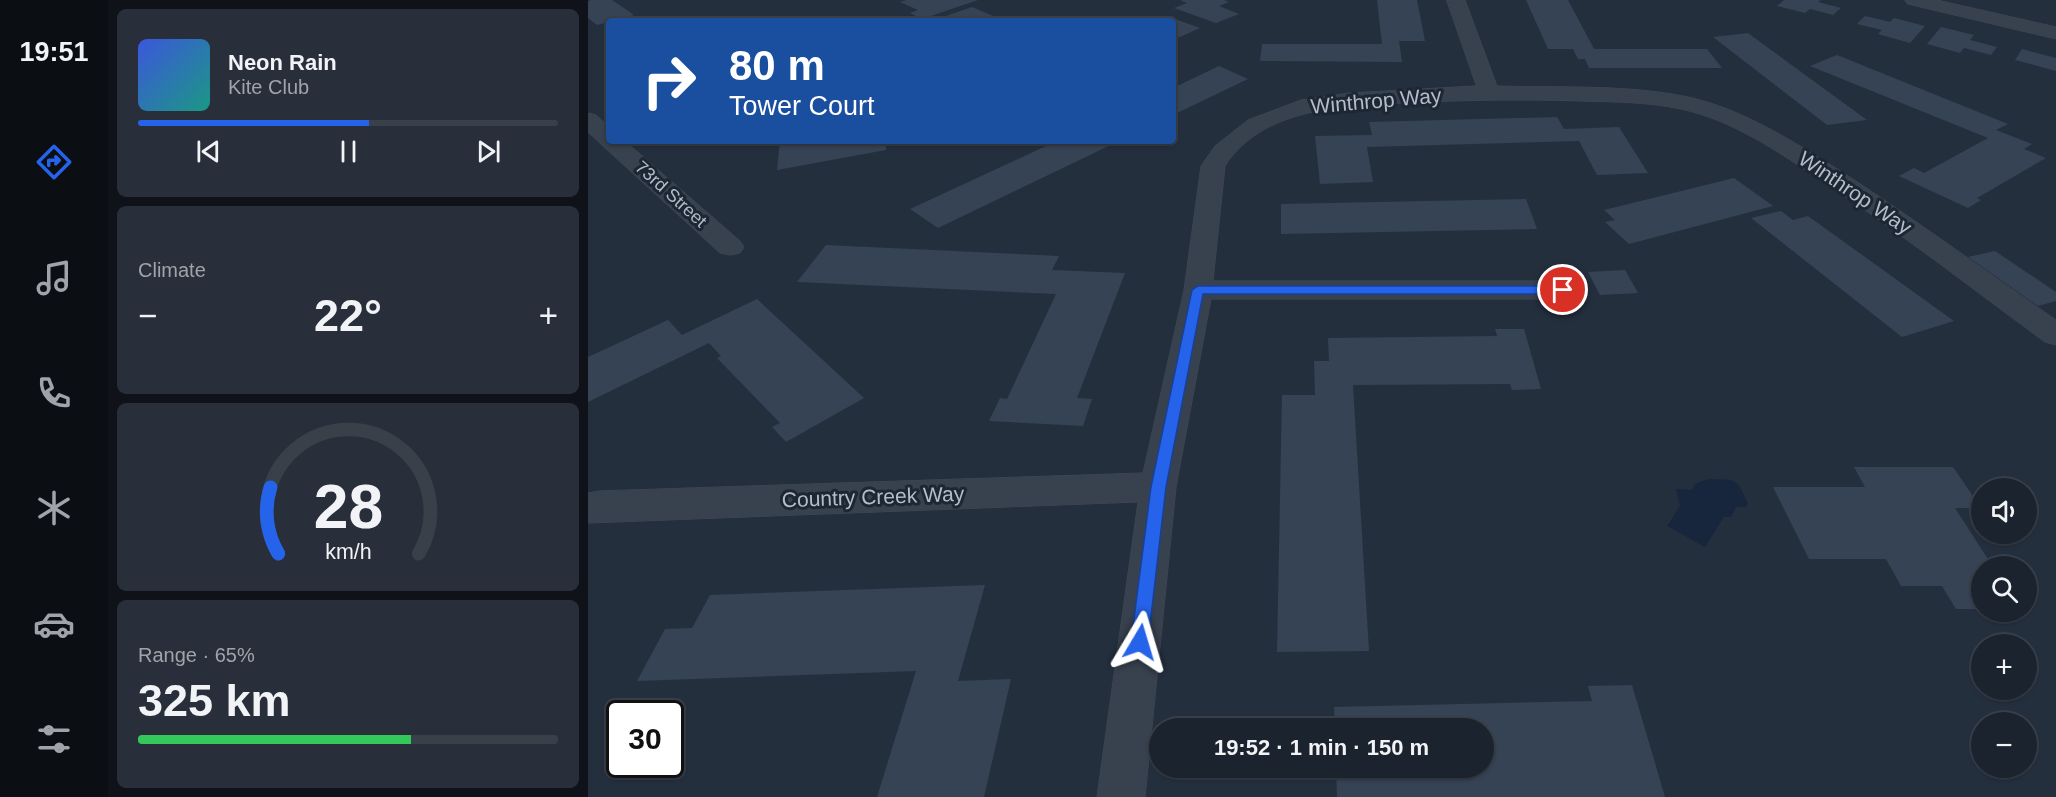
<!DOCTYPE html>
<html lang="en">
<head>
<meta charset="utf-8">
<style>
  :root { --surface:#1b232e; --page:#282f3a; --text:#f1f3f6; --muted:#a0a4aa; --line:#39404a; --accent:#2563eb }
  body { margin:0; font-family:Helvetica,sans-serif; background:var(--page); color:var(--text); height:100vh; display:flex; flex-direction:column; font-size:22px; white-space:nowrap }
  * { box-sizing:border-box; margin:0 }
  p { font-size:20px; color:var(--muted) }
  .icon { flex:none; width:33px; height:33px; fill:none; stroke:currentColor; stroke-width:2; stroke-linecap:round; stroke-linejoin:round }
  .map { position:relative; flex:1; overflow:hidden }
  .side { display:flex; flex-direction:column; gap:9px; padding:9px; background:#0f1319; width:480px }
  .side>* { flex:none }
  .hud { position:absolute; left:18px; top:18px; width:570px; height:126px; border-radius:6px; box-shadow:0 2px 4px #0004,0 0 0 2px var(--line); background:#1a4fa0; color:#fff; overflow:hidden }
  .controls { position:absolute; left:1383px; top:478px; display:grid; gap:12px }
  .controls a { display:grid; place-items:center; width:66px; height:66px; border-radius:50%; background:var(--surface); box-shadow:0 2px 4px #0004,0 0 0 2px var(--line); font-size:30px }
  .speed { position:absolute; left:18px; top:700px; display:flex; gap:12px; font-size:30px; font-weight:700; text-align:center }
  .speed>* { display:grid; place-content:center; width:78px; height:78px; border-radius:50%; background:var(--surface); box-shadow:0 2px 4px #0004,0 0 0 2px var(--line); line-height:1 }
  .speed .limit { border:3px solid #111; border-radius:9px; background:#fff; color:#111 }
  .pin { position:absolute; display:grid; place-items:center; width:51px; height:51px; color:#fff; margin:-26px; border:3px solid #fff; border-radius:50%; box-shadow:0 2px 6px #0007 }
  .me { position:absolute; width:66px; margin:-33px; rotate:7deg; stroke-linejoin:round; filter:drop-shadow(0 0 4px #0008) }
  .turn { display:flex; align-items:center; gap:21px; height:126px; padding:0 24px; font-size:27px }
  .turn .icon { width:78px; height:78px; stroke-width:2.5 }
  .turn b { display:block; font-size:42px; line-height:51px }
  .big { font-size:45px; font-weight:700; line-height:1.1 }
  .side .card { flex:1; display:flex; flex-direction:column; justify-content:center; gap:9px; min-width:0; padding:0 21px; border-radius:9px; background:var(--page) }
  .side .dial { align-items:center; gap:0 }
  .dial svg { height:156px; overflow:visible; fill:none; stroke:var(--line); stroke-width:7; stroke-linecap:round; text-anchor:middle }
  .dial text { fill:var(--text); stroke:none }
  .song { display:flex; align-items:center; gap:18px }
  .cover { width:72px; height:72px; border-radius:9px; background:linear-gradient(135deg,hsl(230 70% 55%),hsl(170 70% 35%)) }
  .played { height:6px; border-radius:3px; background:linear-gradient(90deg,var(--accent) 55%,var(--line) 55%) }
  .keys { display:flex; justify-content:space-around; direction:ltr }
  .heat { display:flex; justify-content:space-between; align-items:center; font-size:33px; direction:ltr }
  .charge { height:9px; border-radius:4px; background:linear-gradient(90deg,#34c759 65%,var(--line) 0) }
  .trip { position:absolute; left:561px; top:718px; width:345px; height:60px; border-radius:30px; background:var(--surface); box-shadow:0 2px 4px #0004,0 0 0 2px var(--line); font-weight:700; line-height:60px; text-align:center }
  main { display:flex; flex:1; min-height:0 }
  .menu { display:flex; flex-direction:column; width:108px; justify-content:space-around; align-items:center; background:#0b0e12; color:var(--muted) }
  .menu .icon { width:42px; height:42px }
  .menu .active { color:var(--accent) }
  .menu b { font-size:27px; color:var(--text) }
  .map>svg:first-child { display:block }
  .water { fill:#17263c }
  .building { fill:#364354 }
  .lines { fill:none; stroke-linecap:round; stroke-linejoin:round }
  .minor-casing { stroke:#414a57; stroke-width:1 }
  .minor { fill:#38414e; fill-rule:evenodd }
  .route { fill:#2563eb; stroke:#184099; stroke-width:1.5 }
  .labels { text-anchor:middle; stroke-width:6; stroke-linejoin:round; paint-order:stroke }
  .far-street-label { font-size:18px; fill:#b4bcc9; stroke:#1d2633 }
  .street-label { font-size:21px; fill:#b4bcc9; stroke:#1d2633 }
</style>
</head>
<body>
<main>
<nav class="menu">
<b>19:51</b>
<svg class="icon active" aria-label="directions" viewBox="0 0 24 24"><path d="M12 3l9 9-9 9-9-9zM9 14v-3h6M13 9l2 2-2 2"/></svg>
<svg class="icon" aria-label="music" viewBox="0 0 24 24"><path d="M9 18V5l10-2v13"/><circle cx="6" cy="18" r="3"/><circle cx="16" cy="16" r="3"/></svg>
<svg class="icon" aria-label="phone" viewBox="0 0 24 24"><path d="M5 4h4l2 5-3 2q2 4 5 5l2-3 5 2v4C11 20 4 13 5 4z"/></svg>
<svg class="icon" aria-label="climate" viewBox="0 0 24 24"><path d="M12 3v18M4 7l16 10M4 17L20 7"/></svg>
<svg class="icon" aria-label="car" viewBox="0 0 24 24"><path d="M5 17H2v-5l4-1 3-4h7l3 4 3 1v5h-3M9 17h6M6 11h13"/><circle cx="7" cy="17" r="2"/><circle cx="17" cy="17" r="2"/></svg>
<svg class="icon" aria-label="filters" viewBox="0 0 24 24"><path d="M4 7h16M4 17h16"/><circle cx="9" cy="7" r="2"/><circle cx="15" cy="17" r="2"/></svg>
</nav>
<section class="side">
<div class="card">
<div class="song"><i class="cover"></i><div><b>Neon Rain</b><p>Kite Club</p></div></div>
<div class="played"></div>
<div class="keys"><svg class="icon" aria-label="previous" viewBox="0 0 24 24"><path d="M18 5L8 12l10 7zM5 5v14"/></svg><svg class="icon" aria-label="pause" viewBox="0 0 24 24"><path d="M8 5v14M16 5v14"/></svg><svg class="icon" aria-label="next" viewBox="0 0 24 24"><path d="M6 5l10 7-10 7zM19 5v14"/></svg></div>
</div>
<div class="card"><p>Climate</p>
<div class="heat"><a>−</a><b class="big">22°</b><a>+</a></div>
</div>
<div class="card dial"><svg viewBox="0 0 100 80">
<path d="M14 69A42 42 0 1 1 86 69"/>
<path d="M14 69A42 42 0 0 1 10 35" stroke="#2563eb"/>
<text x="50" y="56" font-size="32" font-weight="700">28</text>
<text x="50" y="72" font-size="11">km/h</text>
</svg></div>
<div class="card"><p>Range · 65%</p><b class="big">325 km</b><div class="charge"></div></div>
</section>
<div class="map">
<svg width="1468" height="797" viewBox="0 0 1468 797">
  <rect width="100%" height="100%" fill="#242f3e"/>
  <path class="water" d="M1120 479C1150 480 1148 477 1160 504L1158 507H1148L1143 517H1136L1117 547 1079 526 1092 506 1088 489 1104 490 1107 484Z"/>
  <g class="building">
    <polygon points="3,0 24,0 46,15 9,25 0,18 0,1"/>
    <polygon points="318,0 390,0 334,19 322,13 330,10 312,2"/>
    <polygon points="592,0 636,0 641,2 631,6 651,14 628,23 586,8 599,3"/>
    <polygon points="789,0 829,0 837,41 811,41 814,62 672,61 674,44 794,44"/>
    <polygon points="938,0 980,0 1006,49 1119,49 1134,68 1001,68 997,59 990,59 985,49 960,49"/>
    <polygon points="1196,0 1233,0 1230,2 1253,8 1245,15 1222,9 1217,13 1189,6"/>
    <polygon points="384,7 417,21 358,21 352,18"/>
    <polygon points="1277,16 1302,22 1306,18 1337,26 1322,43 1290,34 1294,30 1269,24"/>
    <polygon points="587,19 612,28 585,40 585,20"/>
    <polygon points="1353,27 1386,35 1382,40 1409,47 1403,55 1376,48 1372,53 1339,44"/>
    <polygon points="1160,33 1279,120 1239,125 1125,37"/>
    <polygon points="1434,49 1468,58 1468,71 1427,60"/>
    <polygon points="1249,55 1420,124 1408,130 1444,144 1436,149 1458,158 1389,198 1393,200 1380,208 1311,176 1326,168 1336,173 1400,138 1222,66"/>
    <polygon points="631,66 660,79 585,115 585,88"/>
    <polygon points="969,117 976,129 1031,127 1060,173 1009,175 991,141 779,147 785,182 732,184 727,136 784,135 781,122"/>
    <polygon points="192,141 308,141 308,142 298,144 298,150 189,170"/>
    <polygon points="469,141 531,141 350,228 322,209"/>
    <polygon points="1146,178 1185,206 1041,244 1017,222 1027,220 1016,210"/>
    <polygon points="938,199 949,229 693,234 693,204"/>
    <polygon points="1193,211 1205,220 1220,216 1366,321 1314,337 1163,218"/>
    <polygon points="238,245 471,256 464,270 537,273 489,398 504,399 495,426 401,421 412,398 419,399 468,294 209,282"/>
    <polygon points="1407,251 1468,292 1468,301 1450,306 1380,257"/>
    <polygon points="1037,270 1050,293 1012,295 1000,272"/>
    <polygon points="169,299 276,398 198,442 184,427 192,423 129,358 133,356 121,343 0,402 0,357 80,320 94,335"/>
    <polygon points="907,329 936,329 953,389 924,390 922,384 765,385 781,651 689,652 694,395 727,395 726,361 741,361 740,338 909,336"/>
    <polygon points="1266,467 1365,467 1393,508 1367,508 1405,567 1394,567 1394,609 1368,609 1354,586 1313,586 1298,559 1221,559 1185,487 1277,487"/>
    <polygon points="397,585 370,681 423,679 396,797 289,797 328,671 49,681 77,629 104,628 122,595"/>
    <polygon points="1044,685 1077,797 749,797 748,768 896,768 896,729 747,729 746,707 1004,701 1000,686"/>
  </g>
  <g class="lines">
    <g class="minor-casing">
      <g id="minor">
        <path d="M859 0H877L909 86C972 88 1038 84 1100 97 1155 109 1204 141 1251 170 1325 218 1396 270 1468 320V345L1457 342C1382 287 1309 230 1231 179 1189 151 1144 120 1093 109 1060 102 1027 102 993 101 933 99 875 100 815 103 754 106 674 108 637 166L625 281H975L985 284 989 290 985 296 975 299H623L588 487 557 797H509L550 502 0 523V493L11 491 555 473 596 290 613 166 627 146 660 120 713 100 762 93 888 86Z"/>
        <polygon points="1317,0 1349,0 1468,27 1468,39 1320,4"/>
        <polygon points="0,113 8,115 21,127 21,141 37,141 152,241 156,247 152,253 142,255 132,253 15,146 0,132"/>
      </g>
    </g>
    <use href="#minor" class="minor"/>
  </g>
  <polygon class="route" points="610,286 975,286 981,290 975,294 615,294 578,487 560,642 558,648 552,650 546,648 543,642 563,487 604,290"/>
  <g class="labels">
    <g class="far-street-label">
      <text transform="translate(83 194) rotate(42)" y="6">73rd Street</text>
    </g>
    <g class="street-label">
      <text transform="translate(788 101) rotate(-5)" y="7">Winthrop Way</text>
      <text transform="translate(1267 193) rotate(34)" y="7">Winthrop Way</text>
      <text transform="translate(285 497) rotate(-2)" y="7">Country Creek Way</text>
    </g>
  </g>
</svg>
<div class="controls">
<a><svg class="icon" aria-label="sound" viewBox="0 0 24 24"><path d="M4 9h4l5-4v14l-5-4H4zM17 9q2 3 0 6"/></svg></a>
<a><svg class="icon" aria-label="search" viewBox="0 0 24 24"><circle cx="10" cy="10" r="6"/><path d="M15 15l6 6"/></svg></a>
<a>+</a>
<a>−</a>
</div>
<div class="speed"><div class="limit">30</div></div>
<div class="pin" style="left:975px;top:290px;background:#d93025"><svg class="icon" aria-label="arrive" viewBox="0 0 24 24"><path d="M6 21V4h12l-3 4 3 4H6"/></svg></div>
<svg class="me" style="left:552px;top:642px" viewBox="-20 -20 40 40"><path d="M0-17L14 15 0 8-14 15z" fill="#2563eb" stroke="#fff" stroke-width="4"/></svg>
<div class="trip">19:52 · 1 min · 150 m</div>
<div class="hud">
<div class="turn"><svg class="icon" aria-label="right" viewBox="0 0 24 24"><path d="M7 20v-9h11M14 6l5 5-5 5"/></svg><div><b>80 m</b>Tower Court</div></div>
</div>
</div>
</main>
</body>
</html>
